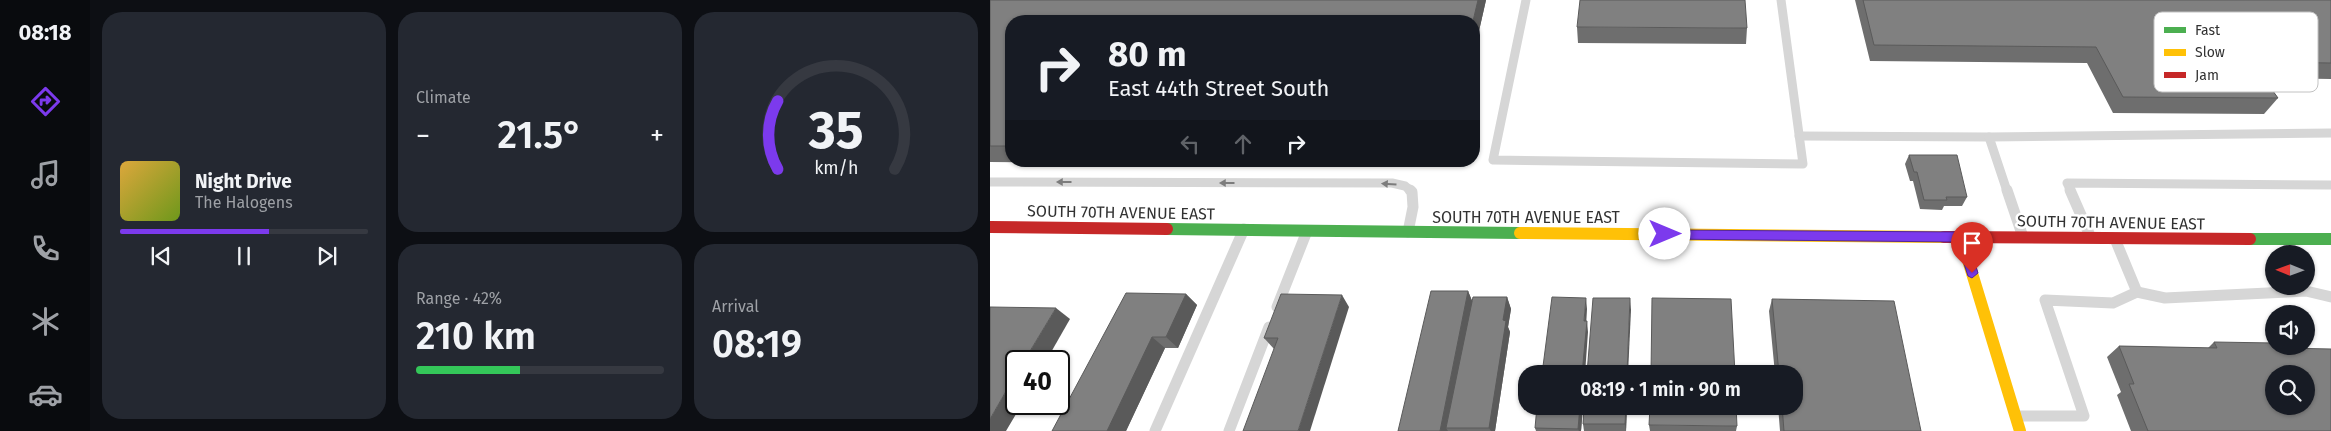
<!DOCTYPE html>
<html lang="en">
<head>
<meta charset="utf-8">
<style>
  :root { --surface:#171b24; --page:#242831; --text:#f1f3f6; --muted:#9ea1a6; --line:#363941; --accent:#7c3aed }
  body { margin:0; font-family:"Fira Sans",sans-serif; background:var(--page); color:var(--text); height:100vh; display:flex; flex-direction:column; font-size:19px; white-space:nowrap }
  * { box-sizing:border-box; margin:0 }
  p { font-size:16px; color:var(--muted) }
  .icon { flex:none; width:28px; height:28px; fill:none; stroke:currentColor; stroke-width:2; stroke-linecap:round; stroke-linejoin:round }
  .map { position:relative; flex:1; overflow:hidden }
  .details { display:flex; flex-direction:column; gap:12px; padding:12px; background:#0d0f14; width:900px }
  .details>* { flex:none }
  .banner { position:absolute; left:15px; top:15px; width:475px; height:152px; border-radius:20px; box-shadow:0 1px 4px #0004; background:#171b24; color:var(--text); overflow:hidden }
  .needle { width:32px; rotate:271deg }
  .fabs { position:absolute; left:1275px; top:245px; display:grid; gap:10px }
  .fabs a { display:grid; place-items:center; width:50px; height:50px; border-radius:50%; background:var(--surface); box-shadow:0 1px 4px #0004; font-size:25px }
  .speed { position:absolute; left:15px; top:350px; display:flex; gap:10px; font-size:25px; font-weight:700; text-align:center }
  .speed>* { display:grid; place-content:center; width:65px; height:65px; border-radius:50%; background:var(--surface); box-shadow:0 1px 4px #0004; line-height:1 }
  .speed .limit { border:2px solid #111; border-radius:8px; background:#fff; color:#111 }
  .pin { position:absolute; display:grid; place-items:center; width:42px; height:42px; color:#fff; margin:-51px -21px; border-radius:50% 50% 50% 0; rotate:-45deg; box-shadow:0 0 5px #0007 }
  .pin .icon { rotate:45deg }
  .me { position:absolute; width:55px; margin:-28px; rotate:90deg; stroke-linejoin:round; filter:drop-shadow(0 0 4px #0008) }
  .turn { display:flex; align-items:center; gap:18px; height:105px; padding:0 20px; font-size:22px }
  .turn .icon { width:65px; height:65px; stroke-width:2.5 }
  .turn b { display:block; font-size:35px; line-height:42px }
  .lanes { display:flex; align-items:center; height:48px; padding:0 20px; background:#0003; justify-content:center; gap:25px; direction:ltr }
  .lanes .off { opacity:.35 }
  .big { font-size:38px; font-weight:600; line-height:1.1 }
  .details .widget { flex:1; display:flex; flex-direction:column; justify-content:center; gap:8px; min-width:0; padding:0 18px; border-radius:20px; background:var(--page) }
  .details .dial { align-items:center; gap:0 }
  .dial svg { height:130px; overflow:visible; fill:none; stroke:var(--line); stroke-width:7; stroke-linecap:round; text-anchor:middle }
  .dial text { fill:var(--text); stroke:none }
  .song { display:flex; align-items:center; gap:15px }
  .cover { width:60px; height:60px; border-radius:8px; background:linear-gradient(135deg,hsl(40 70% 55%),hsl(80 70% 35%)) }
  .played { height:5px; border-radius:2px; background:linear-gradient(90deg,var(--accent) 60%,var(--line) 60%) }
  .keys { display:flex; justify-content:space-around; direction:ltr }
  .heat { display:flex; justify-content:space-between; align-items:center; font-size:28px; direction:ltr }
  .charge { height:8px; border-radius:4px; background:linear-gradient(90deg,#34c759 42%,var(--line) 0) }
  .details .tiles { flex:1; display:grid; gap:12px; grid-template-columns:repeat(3,1fr) }
  .widget:first-child { grid-row:span 2 }
  .trip { position:absolute; left:528px; top:365px; width:285px; height:50px; border-radius:20px; background:var(--surface); box-shadow:0 1px 4px #0004; font-weight:600; line-height:50px; text-align:center }
  main { display:flex; flex:1; min-height:0 }
  .menu { display:flex; flex-direction:column; width:90px; justify-content:space-around; align-items:center; background:#090b0e; color:var(--muted) }
  .menu .icon { width:35px; height:35px }
  .menu .on { color:var(--accent) }
  .menu b { font-size:22px; color:var(--text) }
  .map>svg:first-child { display:block }
  .lines { fill:none; stroke-linecap:round; stroke-linejoin:round }
  .lane-far1 { stroke:#d6d6d6; stroke-width:9 }
  .lane { stroke:#d6d6d6; stroke-width:11 }
  .fast { stroke:#4caf50; stroke-width:12 }
  .slow { stroke:#ffc107; stroke-width:12 }
  .jam { stroke:#c62828; stroke-width:12 }
  .wall { fill:#6e6e6e }
  .shaded-wall { fill:#5a5a5a }
  .building { fill:#808080; stroke:#5a5a5a; fill-rule:evenodd }
  .oneway { fill:#7c7c7c }
  .route { fill:#7c3aed; stroke:#51269a }
  .labels { text-anchor:middle; stroke-width:5; stroke-linejoin:round; paint-order:stroke }
  .street-label { font-size:16px; fill:#323232; stroke:#fff }
  .key { fill:#fff; stroke:#c2c2c2; stroke-width:1 }
  .key-label { font-size:14px; fill:#323232 }
</style>
</head>
<body>
<main>
<nav class="menu">
<b>08:18</b>
<svg class="icon on" aria-label="directions" viewBox="0 0 24 24"><path d="M12 3l9 9-9 9-9-9zM9 14v-3h6M13 9l2 2-2 2"/></svg>
<svg class="icon" aria-label="music" viewBox="0 0 24 24"><path d="M9 18V5l10-2v13"/><circle cx="6" cy="18" r="3"/><circle cx="16" cy="16" r="3"/></svg>
<svg class="icon" aria-label="phone" viewBox="0 0 24 24"><path d="M5 4h4l2 5-3 2q2 4 5 5l2-3 5 2v4C11 20 4 13 5 4z"/></svg>
<svg class="icon" aria-label="climate" viewBox="0 0 24 24"><path d="M12 3v18M4 7l16 10M4 17L20 7"/></svg>
<svg class="icon" aria-label="car" viewBox="0 0 24 24"><path d="M5 17H2v-5l4-1 3-4h7l3 4 3 1v5h-3M9 17h6M6 11h13"/><circle cx="7" cy="17" r="2"/><circle cx="17" cy="17" r="2"/></svg>
</nav>
<section class="details">
<div class="tiles">
<div class="widget">
<div class="song"><i class="cover"></i><div><b>Night Drive</b><p>The Halogens</p></div></div>
<div class="played"></div>
<div class="keys"><svg class="icon" aria-label="previous" viewBox="0 0 24 24"><path d="M18 5L8 12l10 7zM5 5v14"/></svg><svg class="icon" aria-label="pause" viewBox="0 0 24 24"><path d="M8 5v14M16 5v14"/></svg><svg class="icon" aria-label="next" viewBox="0 0 24 24"><path d="M6 5l10 7-10 7zM19 5v14"/></svg></div>
</div>
<div class="widget"><p>Climate</p>
<div class="heat"><a>−</a><b class="big">21.5°</b><a>+</a></div>
</div>
<div class="widget dial"><svg viewBox="0 0 100 80">
<path d="M14 69A42 42 0 1 1 86 69"/>
<path d="M14 69A42 42 0 0 1 14 27" stroke="#7c3aed"/>
<text x="50" y="56" font-size="32" font-weight="700">35</text>
<text x="50" y="72" font-size="11">km/h</text>
</svg></div>
<div class="widget"><p>Range · 42%</p><b class="big">210 km</b><div class="charge"></div></div>
<div class="widget"><p>Arrival</p><b class="big">08:19</b></div>
</div>
</section>
<div class="map">
<svg width="1341" height="431" viewBox="0 0 1341 431">
  <rect width="100%" height="100%" fill="#fff"/>
  <g class="lines">
    <g class="lane-far1">
      <polyline points="536,0 503,160 813,164 791,0"/>
      <polyline points="809,136 999,137"/>
      <polyline points="0,182 402,183 415,186 421,191"/>
      <polyline points="1017,191 999,137 1341,133"/>
      <polyline points="1081,191 1077,183 1341,185"/>
    </g>
    <g class="lane">
      <polyline points="1017,190 1033,237"/>
      <polyline points="1080,190 1101,238"/>
      <polyline points="418,232 423,207 422,192 420,190"/>
      <polyline points="1147,292 1175,298 1316,291 1341,297"/>
      <polyline points="287,307 317,231"/>
      <polyline points="1029,416 1094,416 1055,300 1123,303 1147,292 1125,239"/>
      <polyline points="165,431 254,229"/>
      <polyline points="239,431 279,327"/>
    </g>
    <g class="fast">
      <polyline points="177,229 530,233"/>
      <polyline points="1260,239 1341,239"/>
    </g>
    <g class="slow">
      <polyline points="530,233 954,237"/>
      <polyline points="971,237 1030,431"/>
    </g>
    <g class="jam">
      <polyline points="0,227 177,229"/>
      <polyline points="954,237 1260,239"/>
    </g>
  </g>
  <g class="wall">
    <polygon points="0,0 496,0 484,53 484,21 21,21 21,161 439,161 438,165 0,162"/>
    <polygon points="865,0 1341,0 1341,79 1273,78 1288,98 1274,114 1123,113 1097,63 880,61"/>
    <polygon points="587,27 757,28 756,44 588,43"/>
    <polygon points="919,155 977,197 972,206 954,206 952,210 930,209 923,181 920,181 915,164"/>
    <polygon points="478,291 482,301 517,297 521,309 518,327 520,332 505,431 408,431"/>
    <polygon points="196,294 207,305 188,348 175,348 136,431 62,431"/>
    <polygon points="782,299 931,431 790,431 788,406 804,406 804,374 785,374 779,311"/>
    <polygon points="359,307 284,349 274,338"/>
    <polygon points="1224,342 1341,431 1141,431 1127,395 1131,392 1117,357 1129,346 1218,348"/>
    <polygon points="593,406 591,431 546,431 545,428"/>
    <polygon points="594,406 637,406 636,431 594,431 593,424"/>
    <polygon points="659,425 747,426 746,431 660,431"/>
  </g>
  <g class="shaded-wall">
    <polygon points="488,0 496,0 484,53 483,21"/>
    <polygon points="478,291 483,303 456,428 458,431 450,431"/>
    <polygon points="196,294 207,305 188,348 176,337"/>
    <polygon points="352,295 359,307 320,431 308,431"/>
    <polygon points="517,297 521,309 518,327 520,332 505,431 501,431 499,428 513,320"/>
    <polygon points="596,298 597,309 596,327 597,321 598,332 595,374 592,374 594,321"/>
    <polygon points="640,298 641,310 638,374 637,374"/>
    <polygon points="66,308 80,319 56,361 34,361"/>
    <polygon points="162,337 175,348 136,431 117,431"/>
    <polygon points="26,374 26,404 32,404 16,431 0,431 0,419"/>
    <polygon points="590,406 593,406 591,431 589,431 588,429"/>
    <polygon points="636,406 637,406 636,431 635,424"/>
  </g>
  <g class="building">
    <polygon points="0,0 488,0 483,21 21,21 21,146 0,146"/>
    <polygon points="590,0 755,0 757,28 587,27"/>
    <polygon points="873,0 1341,0 1341,63 1262,62 1288,98 1133,97 1106,47 884,45"/>
    <polygon points="919,155 967,155 977,197 956,197 957,200 934,200 927,172 924,172"/>
    <polygon points="441,291 478,291 450,431 408,431"/>
    <polygon points="136,293 196,294 176,337 162,337 117,431 62,431"/>
    <polygon points="291,294 352,295 308,431 253,431 288,338 274,338"/>
    <polygon points="483,297 517,297 513,320 516,321 499,428 456,428"/>
    <polygon points="562,297 596,298 594,321 597,321 592,374 552,374"/>
    <polygon points="603,298 640,298 637,374 597,374"/>
    <polygon points="662,298 741,299 745,374 661,374"/>
    <polygon points="782,299 904,301 931,431 794,431 792,406 804,406 804,374 789,374"/>
    <polygon points="0,307 66,308 34,361 26,361 26,374 0,419"/>
    <path d="M1224 342 1284 343V346H1290L1291 348 1341 349V431H1158L1139 384H1144L1129 346 1227 348ZM1284 374H1316V406H1284Z"/>
    <polygon points="547,406 590,406 588,429 545,428"/>
    <polygon points="594,406 636,406 635,424 593,424"/>
    <polygon points="660,406 746,406 747,426 659,425"/>
  </g>
  <defs><path id="oneway-solid" d="M-6-.8H1V-3.2L6.5 0L1 3.2V.8H-6Z" transform="scale(1.25)"/></defs>
  <g class="oneway">
    <use href="#oneway-solid" transform="translate(74 182) rotate(-180)"/>
    <use href="#oneway-solid" transform="translate(237 183) rotate(-180)"/>
    <use href="#oneway-solid" transform="translate(399 184) rotate(-176)"/>
  </g>
  <polygon class="route" points="675,230 971,232 977,237 988,273 982,278 978,276 967,242 675,239 669,234"/>
  <g class="labels">
    <g class="street-label">
      <text transform="translate(131 212) rotate(1)" y="6">SOUTH 70TH AVENUE EAST</text>
      <text x="536" y="223">SOUTH 70TH AVENUE EAST</text>
      <text transform="translate(1121 222) rotate(1)" y="6">SOUTH 70TH AVENUE EAST</text>
    </g>
  </g>
  <rect x="1164" y="12" width="164" height="80" rx="8" class="key"/>
  <rect x="1174" y="27" width="22" height="6" fill="#4caf50"/>
  <rect x="1174" y="49" width="22" height="7" fill="#ffc107"/>
  <rect x="1174" y="72" width="22" height="6" fill="#c62828"/>
  <g class="key-label">
    <text x="1205" y="35">Fast</text>
    <text x="1205" y="57">Slow</text>
    <text x="1205" y="80">Jam</text>
  </g>
</svg>
<div class="fabs">
<a><svg class="needle" viewBox="-14 -14 28 28"><path d="M0-13l5 13h-10z" fill="#e53935"/><path d="M0 13l5-13h-10z" fill="#9ea1a6"/></svg></a>
<a><svg class="icon" aria-label="sound" viewBox="0 0 24 24"><path d="M4 9h4l5-4v14l-5-4H4zM17 9q2 3 0 6"/></svg></a>
<a><svg class="icon" aria-label="search" viewBox="0 0 24 24"><circle cx="10" cy="10" r="6"/><path d="M15 15l6 6"/></svg></a>
</div>
<div class="speed"><div class="limit">40</div></div>
<div class="pin" style="left:982px;top:273px;background:#d93025"><svg class="icon" aria-label="arrive" viewBox="0 0 24 24"><path d="M6 21V4h12l-3 4 3 4H6"/></svg></div>
<svg class="me" style="left:675px;top:234px" viewBox="-20 -20 40 40"><circle r="19" fill="#fff"/><path d="M0-13L10 11 0 6-10 11z" fill="#7c3aed"/></svg>
<div class="trip">08:19 · 1 min · 90 m</div>
<div class="banner">
<div class="turn"><svg class="icon" aria-label="right" viewBox="0 0 24 24"><path d="M7 20v-9h11M14 6l5 5-5 5"/></svg><div><b>80 m</b>East 44th Street South</div></div>
<div class="lanes"><svg class="icon off" aria-label="left" viewBox="0 0 24 24"><path d="M17 20v-9H6M10 6l-5 5 5 5"/></svg><svg class="icon off" aria-label="ahead" viewBox="0 0 24 24"><path d="M12 20V5M6 11l6-6 6 6"/></svg><svg class="icon" aria-label="right" viewBox="0 0 24 24"><path d="M7 20v-9h11M14 6l5 5-5 5"/></svg></div>
</div>
</div>
</main>
</body>
</html>
